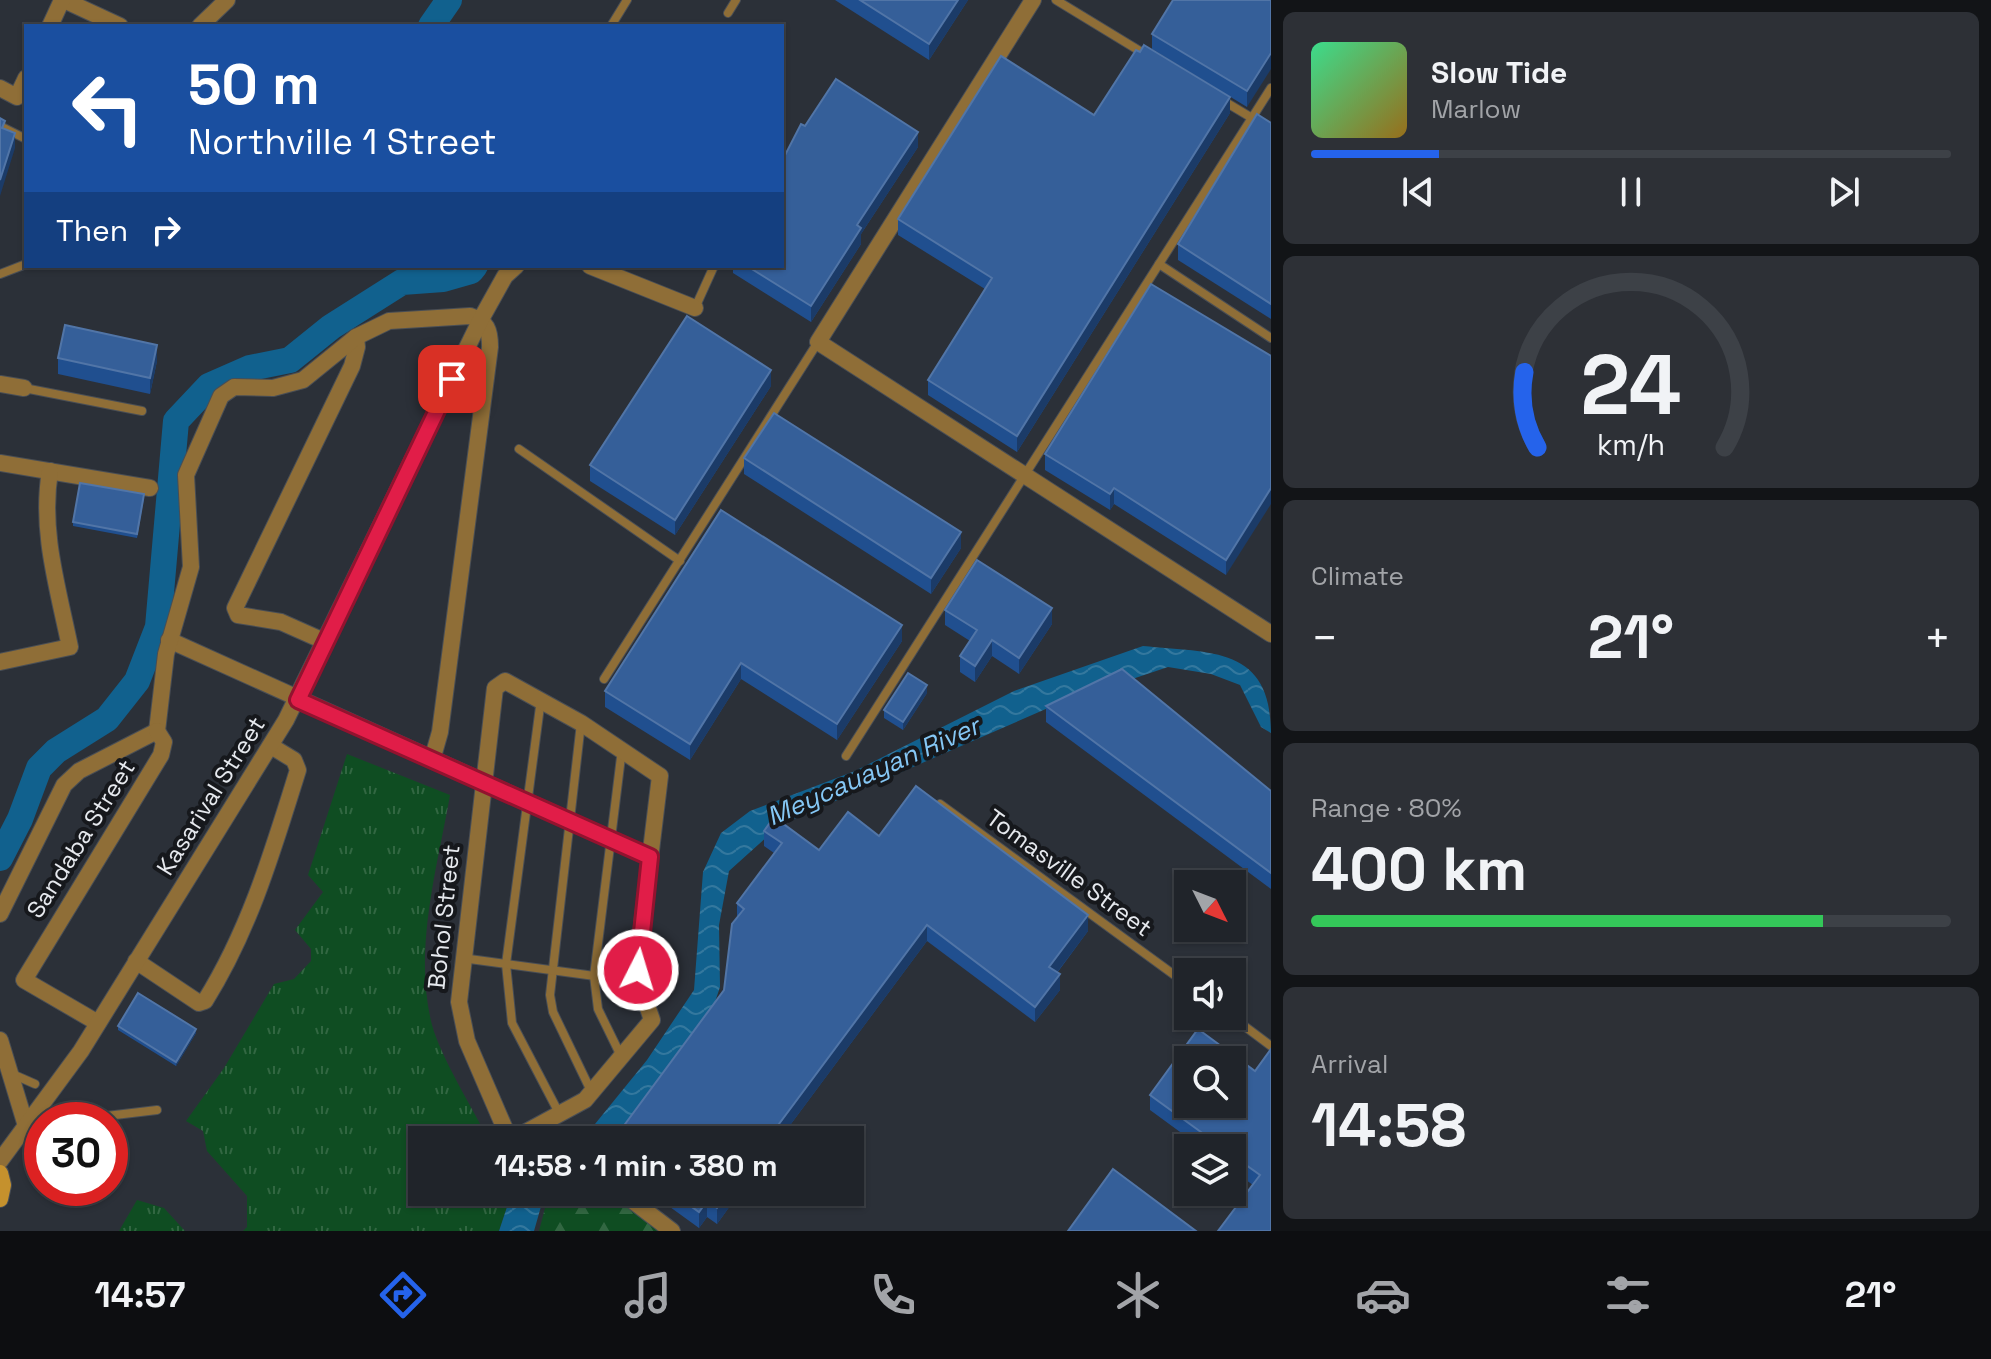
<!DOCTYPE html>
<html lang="en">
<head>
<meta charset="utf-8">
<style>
  :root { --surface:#20242a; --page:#2d3036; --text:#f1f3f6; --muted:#a2a4a8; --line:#3d4147; --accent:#2563eb }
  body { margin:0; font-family:"Space Grotesk",sans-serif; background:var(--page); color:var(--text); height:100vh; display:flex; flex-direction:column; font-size:30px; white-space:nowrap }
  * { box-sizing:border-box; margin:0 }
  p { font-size:26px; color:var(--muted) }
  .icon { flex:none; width:44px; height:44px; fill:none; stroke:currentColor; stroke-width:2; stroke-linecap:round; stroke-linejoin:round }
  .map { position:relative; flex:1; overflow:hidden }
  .side { display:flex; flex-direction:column; gap:12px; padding:12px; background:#121417; width:720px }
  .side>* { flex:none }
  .hud { position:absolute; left:24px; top:24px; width:760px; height:244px; border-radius:0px; box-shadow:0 2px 6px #0004,0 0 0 2px var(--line); background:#1a4fa0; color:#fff; overflow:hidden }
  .needle { width:52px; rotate:132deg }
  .fabs { position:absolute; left:1174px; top:870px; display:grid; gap:16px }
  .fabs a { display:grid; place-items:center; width:72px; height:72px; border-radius:0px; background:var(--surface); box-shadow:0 2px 6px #0004,0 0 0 2px var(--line); font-size:40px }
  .speed { position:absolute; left:24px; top:1102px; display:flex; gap:16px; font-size:40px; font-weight:700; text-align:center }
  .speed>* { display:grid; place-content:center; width:104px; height:104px; border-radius:50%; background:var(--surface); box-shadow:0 2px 6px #0004,0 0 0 2px var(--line); line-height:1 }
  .speed .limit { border:12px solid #d22; background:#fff; color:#111 }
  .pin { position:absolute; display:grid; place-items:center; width:68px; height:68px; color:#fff; margin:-34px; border-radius:16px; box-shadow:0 4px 12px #0006 }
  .me { position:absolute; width:88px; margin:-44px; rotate:5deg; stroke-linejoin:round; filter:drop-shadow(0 0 6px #0008) }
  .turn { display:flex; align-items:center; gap:28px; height:168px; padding:0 32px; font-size:36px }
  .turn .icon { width:104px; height:104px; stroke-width:2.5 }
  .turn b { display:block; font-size:56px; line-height:68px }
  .then { display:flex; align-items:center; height:76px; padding:0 32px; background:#0003; gap:16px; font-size:30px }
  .big { font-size:60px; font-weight:700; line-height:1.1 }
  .side .tile { flex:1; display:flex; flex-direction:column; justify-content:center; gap:12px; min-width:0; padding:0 28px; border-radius:12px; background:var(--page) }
  .side .dial { align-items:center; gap:0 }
  .dial svg { height:208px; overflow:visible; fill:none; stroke:var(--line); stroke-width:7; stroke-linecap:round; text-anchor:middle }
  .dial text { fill:var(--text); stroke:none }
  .song { display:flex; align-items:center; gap:24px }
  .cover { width:96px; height:96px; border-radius:12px; background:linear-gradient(135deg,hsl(150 70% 55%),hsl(40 70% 35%)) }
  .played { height:8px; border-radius:4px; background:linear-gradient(90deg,var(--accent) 20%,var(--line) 20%) }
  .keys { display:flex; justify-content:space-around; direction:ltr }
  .heat { display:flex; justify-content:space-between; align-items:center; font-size:44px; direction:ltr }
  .charge { height:12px; border-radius:6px; background:linear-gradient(90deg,#34c759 80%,var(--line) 0) }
  .trip { position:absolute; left:408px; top:1126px; width:456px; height:80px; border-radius:0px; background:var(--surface); box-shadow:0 2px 6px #0004,0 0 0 2px var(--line); font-weight:700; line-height:80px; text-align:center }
  .tab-bar { display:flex; height:128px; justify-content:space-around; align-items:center; background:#0d0e11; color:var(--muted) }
  .tab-bar .icon { width:56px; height:56px }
  .tab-bar .selected { color:var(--accent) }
  .tab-bar b { font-size:36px; color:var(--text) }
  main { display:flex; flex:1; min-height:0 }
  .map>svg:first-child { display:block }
  .grass { fill:url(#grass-tufts) }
  .forest { fill:url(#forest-firs) }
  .water { fill:url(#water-waves) }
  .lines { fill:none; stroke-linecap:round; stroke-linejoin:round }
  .river { stroke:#11618e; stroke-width:26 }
  .lane-casing { stroke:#494e55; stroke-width:10 }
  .street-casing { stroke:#494e55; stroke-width:18 }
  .secondary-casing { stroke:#494e55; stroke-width:18 }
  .lane { stroke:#8f6e37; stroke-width:8 }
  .street { stroke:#8f6e37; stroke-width:16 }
  .secondary { stroke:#c5912d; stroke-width:16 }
  .wall { fill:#204f8f }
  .shaded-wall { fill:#1b3b68 }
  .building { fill:#355f99; stroke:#5175a7; stroke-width:2; fill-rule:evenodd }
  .route-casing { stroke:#92132f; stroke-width:20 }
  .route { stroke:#e11d48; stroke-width:14 }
  .labels { text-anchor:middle; stroke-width:8; stroke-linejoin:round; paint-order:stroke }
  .street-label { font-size:24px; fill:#e6e9ee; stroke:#16181c }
  .water-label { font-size:26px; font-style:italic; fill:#85c7f5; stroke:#16181c }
</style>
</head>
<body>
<main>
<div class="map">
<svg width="1271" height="1231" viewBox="0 0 1271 1231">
  <defs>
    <pattern id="grass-tufts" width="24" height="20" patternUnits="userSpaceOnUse" patternTransform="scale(2)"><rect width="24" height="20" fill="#0f4d22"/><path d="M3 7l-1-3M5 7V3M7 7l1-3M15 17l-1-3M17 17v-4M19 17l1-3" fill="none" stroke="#326742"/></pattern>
    <pattern id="forest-firs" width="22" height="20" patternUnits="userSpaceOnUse" patternTransform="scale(2)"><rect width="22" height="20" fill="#0f4d22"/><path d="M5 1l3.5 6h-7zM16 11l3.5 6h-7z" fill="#326742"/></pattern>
    <pattern id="water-waves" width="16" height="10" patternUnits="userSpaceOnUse" patternTransform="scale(2)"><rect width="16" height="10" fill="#11618e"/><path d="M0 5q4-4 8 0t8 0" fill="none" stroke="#34789e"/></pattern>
  </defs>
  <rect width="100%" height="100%" fill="#2b3038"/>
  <g class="grass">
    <path d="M347 754 450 795C437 869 413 951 432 1025 440 1055 473 1110 489 1140H422V1192H512L499 1231H243L247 1227V1196L207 1151 203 1131 186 1121 224 1068 274 984 294 979 311 961V949L295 930 323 892 308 875Z"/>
    <polygon points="137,1200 164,1208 185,1231 119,1231"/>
  </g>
  <polygon class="forest" points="567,1192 609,1192 660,1231 539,1231 545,1208"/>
  <g class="water">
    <path d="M1143 646C1211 653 1271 646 1271 733L1261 727 1240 685 1211 674 1168 667 1055 705 780 825 729 871 719 925 720 987 709 1020 628 1140H582L647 1060 694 990 703 872 721 833 750 811 855 771 1014 691Z"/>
    <polygon points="512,1192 557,1192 542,1203 534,1231 499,1231"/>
  </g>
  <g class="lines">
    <g class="river">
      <polyline points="431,26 449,0"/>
      <polyline points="0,858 20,819 39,768 56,751 107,719 137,681 158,627 176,421 209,386 250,368 290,360 331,327 402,282 443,279 471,271 475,266"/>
    </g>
    <g class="lane-casing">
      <g id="lane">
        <polyline points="1056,0 1148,56"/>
        <polyline points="728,13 736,0"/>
        <polyline points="611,26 627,0"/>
        <polyline points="1222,100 1252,118"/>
        <polyline points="0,126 26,139"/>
        <polyline points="1159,264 1271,338"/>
        <polyline points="0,274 26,264"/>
        <polyline points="695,308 714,266"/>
        <polyline points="24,388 142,411"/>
        <polyline points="519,449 680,561"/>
        <polyline points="604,679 818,342"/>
        <polyline points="541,699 506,964 512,1023 560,1115"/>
        <polyline points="581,723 550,995 553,1012 591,1091"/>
        <polyline points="846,756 1271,88"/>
        <polyline points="940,804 1188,985"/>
        <polyline points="462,958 639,982"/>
        <polyline points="1231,1016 1271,1046"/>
        <polyline points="621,1056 598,1009 594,976 622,749"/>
        <polyline points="10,1073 35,1084"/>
        <polyline points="73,1120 157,1110"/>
      </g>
    </g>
    <g class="street-casing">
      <g id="street">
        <polyline points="64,0 120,26"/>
        <polyline points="1033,0 818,342 1271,634"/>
        <polyline points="50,26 62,0"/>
        <polyline points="200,26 227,0"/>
        <polyline points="0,88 17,97 26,78"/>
        <polyline points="590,266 695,308"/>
        <polyline points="0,384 24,388"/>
        <polyline points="0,463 150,488"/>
        <polyline points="169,640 650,857"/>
        <polyline points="326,642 281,622 238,615 235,608 352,366 357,347 356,337"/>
        <path d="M0 662 70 647C58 588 40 531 50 471"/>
        <polygon points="505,681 581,723 660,776 638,958 639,982 652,1020 585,1100 515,1138 508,1136 467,1041 459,1002 495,688"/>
        <path d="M157 731 166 654 191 567 186 475 221 396 234 387 273 388 303 380 356 337 389 321 470 316C487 321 490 330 490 347L440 732 432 760"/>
        <polyline points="0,914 64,785 79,771 157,731"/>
        <path d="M136 961 199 1003 205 1001C250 929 273 850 298 770L294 760 271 746"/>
        <polyline points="98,1023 24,980 161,755 164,742 157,731"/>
        <polyline points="0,1040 26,1126"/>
        <polyline points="0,1161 81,1051 286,720 481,319 505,276 516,266"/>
        <polyline points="621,1192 672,1231"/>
      </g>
    </g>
    <g class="secondary-casing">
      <polyline id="secondary" points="0,1173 3,1185 0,1199"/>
    </g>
    <use href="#lane" class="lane"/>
    <use href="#street" class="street"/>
    <use href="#secondary" class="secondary"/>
  </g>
  <g class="wall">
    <polygon points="835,0 968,0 929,60"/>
    <polygon points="1271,0 1247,107 1152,49 1152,34"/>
    <polygon points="1230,113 1017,452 928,395 928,380 985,289 898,235 898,219 1094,115"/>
    <polygon points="1271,123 1271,319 1178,260 1178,244"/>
    <polygon points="805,126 918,147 861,234 861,244 811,322 733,273 733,266 782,266"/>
    <polygon points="1271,356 1226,575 1114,504 1110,510 1045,470 1045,454"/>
    <polygon points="58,358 157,361 150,394 58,374"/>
    <polygon points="771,386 675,535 590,481 590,465"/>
    <polygon points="744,458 961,548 931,594 744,474"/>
    <polygon points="144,498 137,538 73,526 73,522"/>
    <polygon points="721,510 902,641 837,740 741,679 690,760 605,707 605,691"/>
    <polygon points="945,610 1052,624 1019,674 992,656 975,682 960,672 960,656 970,641 945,625"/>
    <polygon points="927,693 903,730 884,718 884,710"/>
    <polygon points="1046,706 1271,791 1271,889 1046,722"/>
    <polygon points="764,831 819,850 879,836 1088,931 1057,973 1060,990 1035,1022 927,941 779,1140 617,1140 617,1135 724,990 737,918 737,903 774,853 764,846"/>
    <polygon points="118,1026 196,1033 176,1066 118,1030"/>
    <polygon points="1255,1071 1271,1231 1253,1185 1232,1170 1232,1148 1202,1148 1150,1110 1150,1095"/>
    <polygon points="670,1192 740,1192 717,1224 707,1217 699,1228 670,1207"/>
  </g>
  <g class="shaded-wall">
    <polygon points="958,0 968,0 929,60 929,44"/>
    <polygon points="1271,53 1271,69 1247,107 1247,91"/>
    <polygon points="1230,97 1230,113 1017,452 1017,436"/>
    <polygon points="918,132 918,147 861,234 861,244 811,322 811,306 857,225"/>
    <polygon points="15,133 15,148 0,196 0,180"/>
    <polygon points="157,345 157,361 150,394 150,378"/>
    <polygon points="771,370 771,386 675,535 675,520"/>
    <polygon points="1114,488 1114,504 1110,510 1110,494"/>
    <polygon points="1271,488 1271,504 1226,575 1226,560"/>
    <polygon points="961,532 961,548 931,594 931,578"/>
    <polygon points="1052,608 1052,624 1019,674 1019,658"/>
    <polygon points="902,625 902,641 837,740 837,724"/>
    <polygon points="992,640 992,656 975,682 975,666"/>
    <polygon points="741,663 741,679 690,760 690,744"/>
    <polygon points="927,685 927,693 903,730 903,722"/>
    <polygon points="1088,915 1088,931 1049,983 1049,967"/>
    <polygon points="927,925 927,941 779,1140 767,1140"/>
    <polygon points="1060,974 1060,990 1035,1022 1035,1007"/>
    <polygon points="196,1029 196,1033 176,1066 176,1062"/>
    <polygon points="729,1192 740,1192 717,1224 717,1208"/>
    <polygon points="707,1201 707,1217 699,1228 699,1212"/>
  </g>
  <g class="building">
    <polygon points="860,0 958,0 929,44"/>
    <polygon points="1173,0 1271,0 1271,53 1247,91 1152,34"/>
    <polygon points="1144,45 1230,97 1017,436 928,380 992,278 898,219 1001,56 1094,115 1136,50 1140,52"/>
    <polygon points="836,79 918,132 857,225 861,228 811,306 747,266 782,266 782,161 801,124 805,126"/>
    <polygon points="1257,114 1271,123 1271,304 1178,244"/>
    <polygon points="0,118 5,121 2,128 15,133 0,180"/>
    <polygon points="1151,284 1271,356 1271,488 1226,560 1114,488 1110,494 1045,454"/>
    <polygon points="687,316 771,370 675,520 590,465"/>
    <polygon points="65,325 157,345 150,378 58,358"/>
    <polygon points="774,413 961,532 931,578 744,458"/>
    <polygon points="80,483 144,494 137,534 73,522"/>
    <polygon points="721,510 902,625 837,724 741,663 690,744 605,691"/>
    <polygon points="977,560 1052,608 1019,658 992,640 975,666 960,656 977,630 945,610"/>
    <polygon points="1122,669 1271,791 1271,873 1046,706"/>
    <polygon points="908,673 927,685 903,722 884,710"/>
    <polygon points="916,786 1088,915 1049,967 1060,974 1035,1007 927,925 767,1140 618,1140 620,1137 617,1135 724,990 732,924 744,909 737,903 782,843 764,831 774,817 819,850 848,812 879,836"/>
    <polygon points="138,993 196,1029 176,1062 118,1026"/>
    <path d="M1198 1029 1255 1071 1271 1049V1231H1218L1260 1175 1232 1155V1148H1223L1150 1095ZM1188 1060H1232V1104H1188Z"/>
    <polygon points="1113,1169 1196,1231 1068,1231"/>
    <polygon points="671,1192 729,1192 717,1208 707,1201 699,1212"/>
  </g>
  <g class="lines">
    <g class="route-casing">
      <polyline id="route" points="452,379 298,700 650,857 638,970"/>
    </g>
    <use href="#route" class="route"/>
  </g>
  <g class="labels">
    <g class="street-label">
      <text transform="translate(211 796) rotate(-58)" y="8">Kasarival Street</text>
      <text transform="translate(81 839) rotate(-58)" y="8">Sandaba Street</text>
      <text transform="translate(1069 873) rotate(36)" y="8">Tomasville Street</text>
      <text transform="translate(444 917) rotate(-84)" y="8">Bohol Street</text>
    </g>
    <g class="water-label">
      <text transform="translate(873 771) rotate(-24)" y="9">Meycauayan River</text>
    </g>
  </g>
</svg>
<div class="fabs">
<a><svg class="needle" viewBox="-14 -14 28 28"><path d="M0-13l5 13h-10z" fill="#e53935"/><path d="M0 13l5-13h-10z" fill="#a2a4a8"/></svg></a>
<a><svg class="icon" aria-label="sound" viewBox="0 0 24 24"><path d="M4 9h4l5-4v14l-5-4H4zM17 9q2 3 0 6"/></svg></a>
<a><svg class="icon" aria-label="search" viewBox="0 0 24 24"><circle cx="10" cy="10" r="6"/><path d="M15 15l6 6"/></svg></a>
<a><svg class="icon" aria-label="layers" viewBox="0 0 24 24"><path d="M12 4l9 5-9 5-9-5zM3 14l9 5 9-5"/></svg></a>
</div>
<div class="speed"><div class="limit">30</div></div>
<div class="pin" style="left:452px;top:379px;background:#d93025"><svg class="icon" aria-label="arrive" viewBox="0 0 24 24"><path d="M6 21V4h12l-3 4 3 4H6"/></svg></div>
<svg class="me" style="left:638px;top:970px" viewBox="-20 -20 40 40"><circle r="17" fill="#e11d48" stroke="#fff" stroke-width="3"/><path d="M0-11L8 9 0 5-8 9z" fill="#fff"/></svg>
<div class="trip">14:58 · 1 min · 380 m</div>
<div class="hud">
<div class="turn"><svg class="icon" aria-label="left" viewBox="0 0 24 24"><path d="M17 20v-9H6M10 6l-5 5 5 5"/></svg><div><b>50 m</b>Northville 1 Street</div></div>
<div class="then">Then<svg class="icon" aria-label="right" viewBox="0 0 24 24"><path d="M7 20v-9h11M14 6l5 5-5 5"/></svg></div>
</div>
</div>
<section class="side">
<div class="tile">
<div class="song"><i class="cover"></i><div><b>Slow Tide</b><p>Marlow</p></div></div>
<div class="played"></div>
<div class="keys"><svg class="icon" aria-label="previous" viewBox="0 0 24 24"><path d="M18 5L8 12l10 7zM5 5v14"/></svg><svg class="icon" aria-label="pause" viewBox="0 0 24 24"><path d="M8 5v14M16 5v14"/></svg><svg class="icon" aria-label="next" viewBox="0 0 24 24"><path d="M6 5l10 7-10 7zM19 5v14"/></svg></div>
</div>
<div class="tile dial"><svg viewBox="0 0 100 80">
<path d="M14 69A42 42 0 1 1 86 69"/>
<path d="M14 69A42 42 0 0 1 9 40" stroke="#2563eb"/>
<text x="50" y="56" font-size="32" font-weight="700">24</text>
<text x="50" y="72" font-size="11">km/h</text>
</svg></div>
<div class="tile"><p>Climate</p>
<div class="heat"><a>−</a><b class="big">21°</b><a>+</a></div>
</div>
<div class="tile"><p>Range · 80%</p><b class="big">400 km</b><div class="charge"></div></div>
<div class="tile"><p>Arrival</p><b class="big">14:58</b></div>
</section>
</main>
<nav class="tab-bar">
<b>14:57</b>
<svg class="icon selected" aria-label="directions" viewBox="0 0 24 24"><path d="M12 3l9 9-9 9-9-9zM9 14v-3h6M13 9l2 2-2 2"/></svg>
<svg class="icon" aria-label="music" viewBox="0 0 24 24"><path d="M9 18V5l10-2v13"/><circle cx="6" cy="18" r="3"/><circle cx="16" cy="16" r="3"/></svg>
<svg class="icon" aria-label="phone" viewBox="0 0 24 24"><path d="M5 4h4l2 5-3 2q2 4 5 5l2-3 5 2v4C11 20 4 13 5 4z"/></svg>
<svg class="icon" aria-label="climate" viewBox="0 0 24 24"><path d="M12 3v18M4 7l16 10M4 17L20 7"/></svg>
<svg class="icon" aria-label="car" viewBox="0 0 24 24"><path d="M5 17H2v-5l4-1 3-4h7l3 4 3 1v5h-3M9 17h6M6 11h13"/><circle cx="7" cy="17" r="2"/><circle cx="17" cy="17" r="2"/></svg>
<svg class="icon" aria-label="filters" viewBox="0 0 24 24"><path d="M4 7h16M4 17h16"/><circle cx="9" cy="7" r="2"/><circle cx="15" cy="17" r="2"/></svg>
<b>21°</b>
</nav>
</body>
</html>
